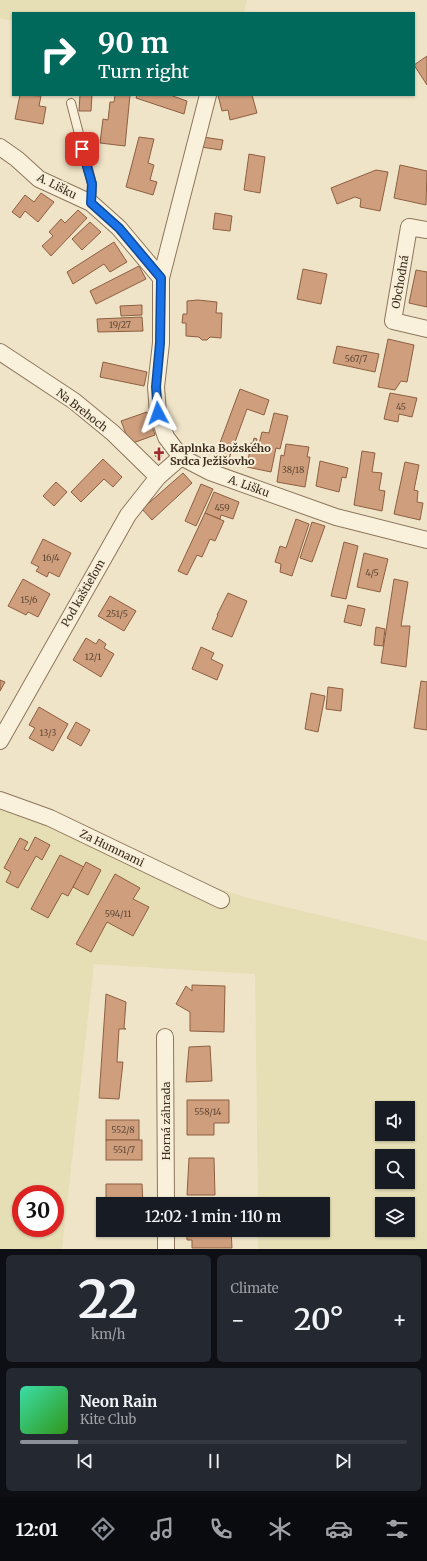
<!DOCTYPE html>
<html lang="en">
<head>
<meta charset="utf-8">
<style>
  :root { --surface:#171b24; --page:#242831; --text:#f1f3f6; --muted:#9ea1a6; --line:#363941; --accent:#8c9099 }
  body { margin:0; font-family:Merriweather,serif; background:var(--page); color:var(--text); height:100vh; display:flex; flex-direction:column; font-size:15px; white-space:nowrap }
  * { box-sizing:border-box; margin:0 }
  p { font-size:13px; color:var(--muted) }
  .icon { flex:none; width:22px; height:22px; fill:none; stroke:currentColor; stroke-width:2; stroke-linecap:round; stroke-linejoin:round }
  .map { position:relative; height:1249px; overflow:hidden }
  .panel { display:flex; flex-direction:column; gap:6px; padding:6px; background:#0d0f14; flex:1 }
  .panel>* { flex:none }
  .hud { position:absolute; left:12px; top:12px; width:403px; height:84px; border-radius:0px; box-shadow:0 1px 3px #0004; background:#00695c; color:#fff; overflow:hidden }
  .controls { position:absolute; left:375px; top:1101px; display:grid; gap:8px }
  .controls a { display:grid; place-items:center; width:40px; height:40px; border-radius:0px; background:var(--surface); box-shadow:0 1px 3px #0004; font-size:20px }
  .speed { position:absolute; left:12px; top:1185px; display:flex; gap:8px; font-size:20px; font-weight:700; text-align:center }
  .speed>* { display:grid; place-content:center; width:52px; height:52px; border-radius:50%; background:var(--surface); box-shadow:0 1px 3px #0004; line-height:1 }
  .speed .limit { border:6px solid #d22; background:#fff; color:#111 }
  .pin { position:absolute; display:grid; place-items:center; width:34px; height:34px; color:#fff; margin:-17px; border-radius:8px; box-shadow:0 2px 6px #0006 }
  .me { position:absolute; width:44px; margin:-22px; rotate:356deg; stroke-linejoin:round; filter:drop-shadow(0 0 3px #0008) }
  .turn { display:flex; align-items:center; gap:14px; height:84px; padding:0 20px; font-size:18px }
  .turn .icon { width:52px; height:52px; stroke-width:2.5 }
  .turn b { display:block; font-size:28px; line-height:34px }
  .big { font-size:30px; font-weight:600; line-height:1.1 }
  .panel .card { flex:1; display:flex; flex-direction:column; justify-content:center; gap:6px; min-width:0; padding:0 14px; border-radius:6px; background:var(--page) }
  .panel .dial { align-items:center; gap:0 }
  .dial b { font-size:52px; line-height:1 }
  .song { display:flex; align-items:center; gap:12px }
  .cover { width:48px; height:48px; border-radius:6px; background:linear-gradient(135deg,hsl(160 70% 55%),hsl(110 70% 35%)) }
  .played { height:4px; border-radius:2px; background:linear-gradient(90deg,var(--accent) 15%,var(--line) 15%) }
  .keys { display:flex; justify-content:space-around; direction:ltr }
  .heat { display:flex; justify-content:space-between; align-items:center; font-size:22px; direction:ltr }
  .panel .tiles { flex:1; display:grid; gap:6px; grid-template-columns:1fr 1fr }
  .card:last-child { grid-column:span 2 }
  .trip { position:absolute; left:96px; top:1197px; width:234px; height:40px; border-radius:0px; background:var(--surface); box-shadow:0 1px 3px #0004; font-weight:600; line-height:40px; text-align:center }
  .dock { display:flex; height:64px; justify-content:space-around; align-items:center; background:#090b0e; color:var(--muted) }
  .dock .icon { width:28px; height:28px }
  .dock .selected { color:var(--accent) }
  .dock b { font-size:18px; color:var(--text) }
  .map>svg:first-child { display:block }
  .farmland { fill:#e6deb5; fill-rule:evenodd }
  .building { fill:#cf9f7d; stroke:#8d5f41 }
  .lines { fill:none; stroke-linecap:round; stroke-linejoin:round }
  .service-casing { stroke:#8d765c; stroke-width:10 }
  .minor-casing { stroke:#8d765c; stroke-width:18 }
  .service { stroke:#faf1dc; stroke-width:8 }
  .minor { stroke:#faf1dc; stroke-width:16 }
  .route-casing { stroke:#114b97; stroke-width:10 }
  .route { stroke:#1a73e8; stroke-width:7 }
  .labels { text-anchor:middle; stroke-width:4; stroke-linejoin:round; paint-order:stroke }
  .number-label { font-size:9px; fill:#624a37 }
  .street-label { font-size:11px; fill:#3d2e20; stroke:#f7eed8 }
  .poi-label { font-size:11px; font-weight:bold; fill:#3d2e20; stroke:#f7eed8; text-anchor:start }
</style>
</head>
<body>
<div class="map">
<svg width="427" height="1249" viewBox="0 0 427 1249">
  <rect width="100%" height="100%" fill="#f0e4c8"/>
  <g class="farmland">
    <polygon points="0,0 247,0 244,13 13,13 13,21 0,18"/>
    <path d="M0 809 188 879 245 897 427 941V1249H258V1230H323V1204H258L255 974 94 964 62 1249H0ZM382 1108H408V1134H382ZM382 1156H408V1182H382ZM21 1194H55V1228H21ZM382 1204H408V1230H382Z"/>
  </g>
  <g class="building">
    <polygon points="427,56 427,85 414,65"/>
    <polygon points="20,95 41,96 39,106 46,107 43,124 15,119"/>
    <polygon points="80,95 92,95 91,111 79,111"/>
    <polygon points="115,95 130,95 125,146 100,143 103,119 108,120 110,102 114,102"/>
    <polygon points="137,95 170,95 187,101 184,114 136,98"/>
    <polygon points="218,95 252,95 257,113 230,120 228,110 222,111"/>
    <polygon points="139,137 154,139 148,163 154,165 150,180 157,182 153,195 126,187"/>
    <polygon points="203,137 223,140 221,150 201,147"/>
    <polygon points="249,154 265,157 260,193 244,190"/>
    <polygon points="400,165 427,171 426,205 394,198"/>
    <polygon points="376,170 388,172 380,211 360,207 361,199 355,197 337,204 331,188"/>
    <polygon points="41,193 54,202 38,222 25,211 20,218 12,212 25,195 34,202"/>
    <polygon points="78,210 87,218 51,256 42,246 53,236 49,232 61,219 65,223"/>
    <polygon points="215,213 232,216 230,231 213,229"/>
    <polygon points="90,222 101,232 82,250 72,239"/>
    <polygon points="114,242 127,262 110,272 104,264 73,284 67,272"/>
    <polygon points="139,266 146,279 96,304 90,291"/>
    <polygon points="303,269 327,274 321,304 297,299"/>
    <polygon points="416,270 427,272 427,307 409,303"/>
    <polygon points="198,300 217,302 216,313 222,313 221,338 210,337 207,340 202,340 199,337 186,336 186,323 182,323 183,314 187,314 187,301"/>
    <polygon points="142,305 142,315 121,316 120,306"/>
    <polygon points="142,317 143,331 98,332 97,319"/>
    <polygon points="388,339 414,345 407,382 401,381 395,390 378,387"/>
    <polygon points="337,346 379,354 375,372 333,363"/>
    <polygon points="103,362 147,372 144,386 100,377"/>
    <polygon points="240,389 269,400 264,415 247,409 227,464 214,459"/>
    <polygon points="390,393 417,398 412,417 399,414 398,422 384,419"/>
    <polygon points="147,412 155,435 130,444 121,421"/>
    <polygon points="274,413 288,416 280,449 276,448 271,472 247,467 251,443 253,443 254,438 257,439 256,444 259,444 262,432 269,433"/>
    <polygon points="286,444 309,447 307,457 310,457 305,487 277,482 281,455 284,456"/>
    <polygon points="158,450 163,453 160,459 155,456"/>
    <polygon points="362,451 375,453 372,472 382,473 379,490 385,491 382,511 354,505"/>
    <polygon points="103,459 122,477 113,487 104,479 81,502 71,492"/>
    <polygon points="320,461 348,468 346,478 342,477 339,492 316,486"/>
    <polygon points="405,462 419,465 414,490 418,491 417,502 423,503 420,520 394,514"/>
    <polygon points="183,473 192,483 152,520 142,509"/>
    <polygon points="56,482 67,492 54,506 43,496"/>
    <polygon points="201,484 213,489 196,526 185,521"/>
    <polygon points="214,492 239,502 233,519 221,515 220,519 205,513"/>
    <polygon points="205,513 224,521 215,541 210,539 202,557 197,555 187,575 178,571"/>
    <polygon points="296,519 309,524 292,576 280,572 281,564 275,562 280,546 286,548"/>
    <polygon points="312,522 325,526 312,562 300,558"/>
    <polygon points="43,539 71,553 59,577 49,572 47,577 36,571 39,567 31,563"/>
    <polygon points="344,542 358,546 346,599 331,596"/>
    <polygon points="364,553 388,559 380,592 357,587"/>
    <polygon points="23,579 50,594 38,617 28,612 26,615 8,606"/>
    <polygon points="394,579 408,582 401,626 410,626 406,667 381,663"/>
    <polygon points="228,593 247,601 232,637 212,629 218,615 217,615"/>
    <polygon points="110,596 136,611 124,631 98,616"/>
    <polygon points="348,605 365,609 361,626 344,622"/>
    <polygon points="376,627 385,629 383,646 374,645"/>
    <polygon points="86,638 96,644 99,639 106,644 104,648 114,654 101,677 73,660"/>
    <polygon points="201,647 214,653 211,659 223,665 217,680 192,669"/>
    <polygon points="0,680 5,682 0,691"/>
    <polygon points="421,681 427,682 427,730 414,728"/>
    <polygon points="328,687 343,689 341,711 326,709"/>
    <polygon points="311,693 325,696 318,732 305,729"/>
    <polygon points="39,707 68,724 53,751 29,738 35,728 29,725"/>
    <polygon points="76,722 90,730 81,746 67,738"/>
    <polygon points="35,837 50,845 42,860 36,856 18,888 6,882 11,872 4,868 20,838 28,842 24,849 28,851"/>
    <polygon points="60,855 84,867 68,896 62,893 48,918 31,909"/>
    <polygon points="86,862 101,870 88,895 73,887"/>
    <polygon points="115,874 140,888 133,899 149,907 133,936 107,922 91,952 76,944"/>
    <polygon points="192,985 225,986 224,1032 190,1031 190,1012 176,1004 186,986 192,991"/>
    <polygon points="106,994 126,1002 124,1028 126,1029 119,1029 117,1062 123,1062 119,1099 99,1098"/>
    <polygon points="210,1046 212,1081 186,1082 189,1047"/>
    <polygon points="187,1100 229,1100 229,1123 214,1123 214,1135 187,1135"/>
    <rect x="106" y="1120" width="33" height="20"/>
    <rect x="106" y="1140" width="36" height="20"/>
    <polygon points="189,1158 214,1158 215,1195 187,1195"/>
    <polygon points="106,1184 142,1184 143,1204 106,1204"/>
    <polygon points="187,1230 231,1230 232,1248 192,1248 192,1240 187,1240"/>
  </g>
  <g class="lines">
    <g class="service-casing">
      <polyline id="service" points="71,103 92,184 91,203"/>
    </g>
    <g class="minor-casing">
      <g id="minor">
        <polyline points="208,95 161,278 161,343 156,387 158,413 166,437 181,457 210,472 336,517 427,540"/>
        <polyline points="0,147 17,159 39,179 91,203 119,228 161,278"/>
        <polyline points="427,230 409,227 393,321 427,329"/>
        <polyline points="0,352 74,401 113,433 158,477"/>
        <polyline points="0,741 128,515 158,477 181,457"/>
        <polyline points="0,800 50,818 221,900"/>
        <polyline points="165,1037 166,1204"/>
        <polyline points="166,1230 166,1249"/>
      </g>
    </g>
    <use href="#service" class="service"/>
    <use href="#minor" class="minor"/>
  </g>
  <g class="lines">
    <g class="route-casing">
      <polyline id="route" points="82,149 92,184 91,203 119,228 161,278 160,343 156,387 158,413"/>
    </g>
    <use href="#route" class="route"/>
  </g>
  <defs>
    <g id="church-bare" transform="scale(1.08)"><path d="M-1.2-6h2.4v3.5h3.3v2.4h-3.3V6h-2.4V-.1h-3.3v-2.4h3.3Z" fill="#9e2a2b" stroke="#f7eed8" stroke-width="2.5" paint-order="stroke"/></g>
  </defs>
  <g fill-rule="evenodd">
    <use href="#church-bare" x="159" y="454"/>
  </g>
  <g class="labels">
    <g class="number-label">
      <text x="120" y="328">19/27</text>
      <text x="356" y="362">567/7</text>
      <text x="401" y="410">45</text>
      <text x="293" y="473">38/18</text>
      <text x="222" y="511">459</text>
      <text x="51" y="561">16/4</text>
      <text x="372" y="576">4/5</text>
      <text x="29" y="603">15/6</text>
      <text x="117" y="617">251/5</text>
      <text x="93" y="660">12/1</text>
      <text x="48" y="736">13/3</text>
      <text x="118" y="917">594/11</text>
      <text x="208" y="1115">558/14</text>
      <text x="123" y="1133">552/8</text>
      <text x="124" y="1153">551/7</text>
    </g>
    <g class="street-label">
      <text transform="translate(57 186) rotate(27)" y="4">A. Lišku</text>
      <text transform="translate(400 282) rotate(-80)" y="4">Obchodná</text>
      <text transform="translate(82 410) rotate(38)" y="4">Na Brehoch</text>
      <text transform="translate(249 486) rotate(20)" y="4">A. Lišku</text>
      <text transform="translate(83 593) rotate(-60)" y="4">Pod kaštieľom</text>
      <text transform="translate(112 848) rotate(26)" y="4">Za Humnami</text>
      <text transform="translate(166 1121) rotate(-90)" y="4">Horná záhrada</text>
    </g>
    <g class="poi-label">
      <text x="170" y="452">Kaplnka Božského<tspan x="170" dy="13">Srdca Ježišovho</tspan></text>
    </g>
  </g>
</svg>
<div class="controls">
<a><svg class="icon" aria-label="sound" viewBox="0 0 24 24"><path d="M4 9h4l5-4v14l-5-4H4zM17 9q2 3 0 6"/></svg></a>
<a><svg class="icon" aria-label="search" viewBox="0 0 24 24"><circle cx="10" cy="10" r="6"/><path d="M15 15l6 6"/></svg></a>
<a><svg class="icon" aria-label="layers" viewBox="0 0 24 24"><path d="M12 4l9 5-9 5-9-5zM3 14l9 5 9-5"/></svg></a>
</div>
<div class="speed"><div class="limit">30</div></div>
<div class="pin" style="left:82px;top:149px;background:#d93025"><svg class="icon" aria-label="arrive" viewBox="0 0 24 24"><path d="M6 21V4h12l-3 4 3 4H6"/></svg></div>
<svg class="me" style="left:158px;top:413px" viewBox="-20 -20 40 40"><path d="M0-17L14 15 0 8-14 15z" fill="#1a73e8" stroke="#fff" stroke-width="4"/></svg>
<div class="trip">12:02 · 1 min · 110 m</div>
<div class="hud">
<div class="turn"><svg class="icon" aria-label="right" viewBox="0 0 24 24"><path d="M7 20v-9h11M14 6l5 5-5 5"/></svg><div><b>90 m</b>Turn right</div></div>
</div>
</div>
<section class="panel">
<div class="tiles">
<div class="card dial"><b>22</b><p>km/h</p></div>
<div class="card"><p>Climate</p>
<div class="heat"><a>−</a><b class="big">20°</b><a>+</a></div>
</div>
<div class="card">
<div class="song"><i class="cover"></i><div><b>Neon Rain</b><p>Kite Club</p></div></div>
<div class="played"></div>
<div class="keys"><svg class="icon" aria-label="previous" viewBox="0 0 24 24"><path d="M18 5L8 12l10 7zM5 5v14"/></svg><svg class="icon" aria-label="pause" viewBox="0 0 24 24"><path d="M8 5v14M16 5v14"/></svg><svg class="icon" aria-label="next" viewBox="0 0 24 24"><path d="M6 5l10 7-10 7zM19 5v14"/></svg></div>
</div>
</div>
</section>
<nav class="dock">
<b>12:01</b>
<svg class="icon selected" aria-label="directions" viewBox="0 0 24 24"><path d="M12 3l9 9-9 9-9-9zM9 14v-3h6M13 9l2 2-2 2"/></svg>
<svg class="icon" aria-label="music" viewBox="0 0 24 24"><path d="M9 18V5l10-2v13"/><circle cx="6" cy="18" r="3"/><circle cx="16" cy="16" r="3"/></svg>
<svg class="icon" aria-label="phone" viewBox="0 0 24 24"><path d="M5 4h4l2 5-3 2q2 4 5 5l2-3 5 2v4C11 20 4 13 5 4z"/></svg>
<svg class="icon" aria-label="climate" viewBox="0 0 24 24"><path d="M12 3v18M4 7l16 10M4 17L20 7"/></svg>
<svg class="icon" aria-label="car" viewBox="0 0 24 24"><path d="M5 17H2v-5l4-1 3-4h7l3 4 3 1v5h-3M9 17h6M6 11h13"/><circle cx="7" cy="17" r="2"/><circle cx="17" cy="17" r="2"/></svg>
<svg class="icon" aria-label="filters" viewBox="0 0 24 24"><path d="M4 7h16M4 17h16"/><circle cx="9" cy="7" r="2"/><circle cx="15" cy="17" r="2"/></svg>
</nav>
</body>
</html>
